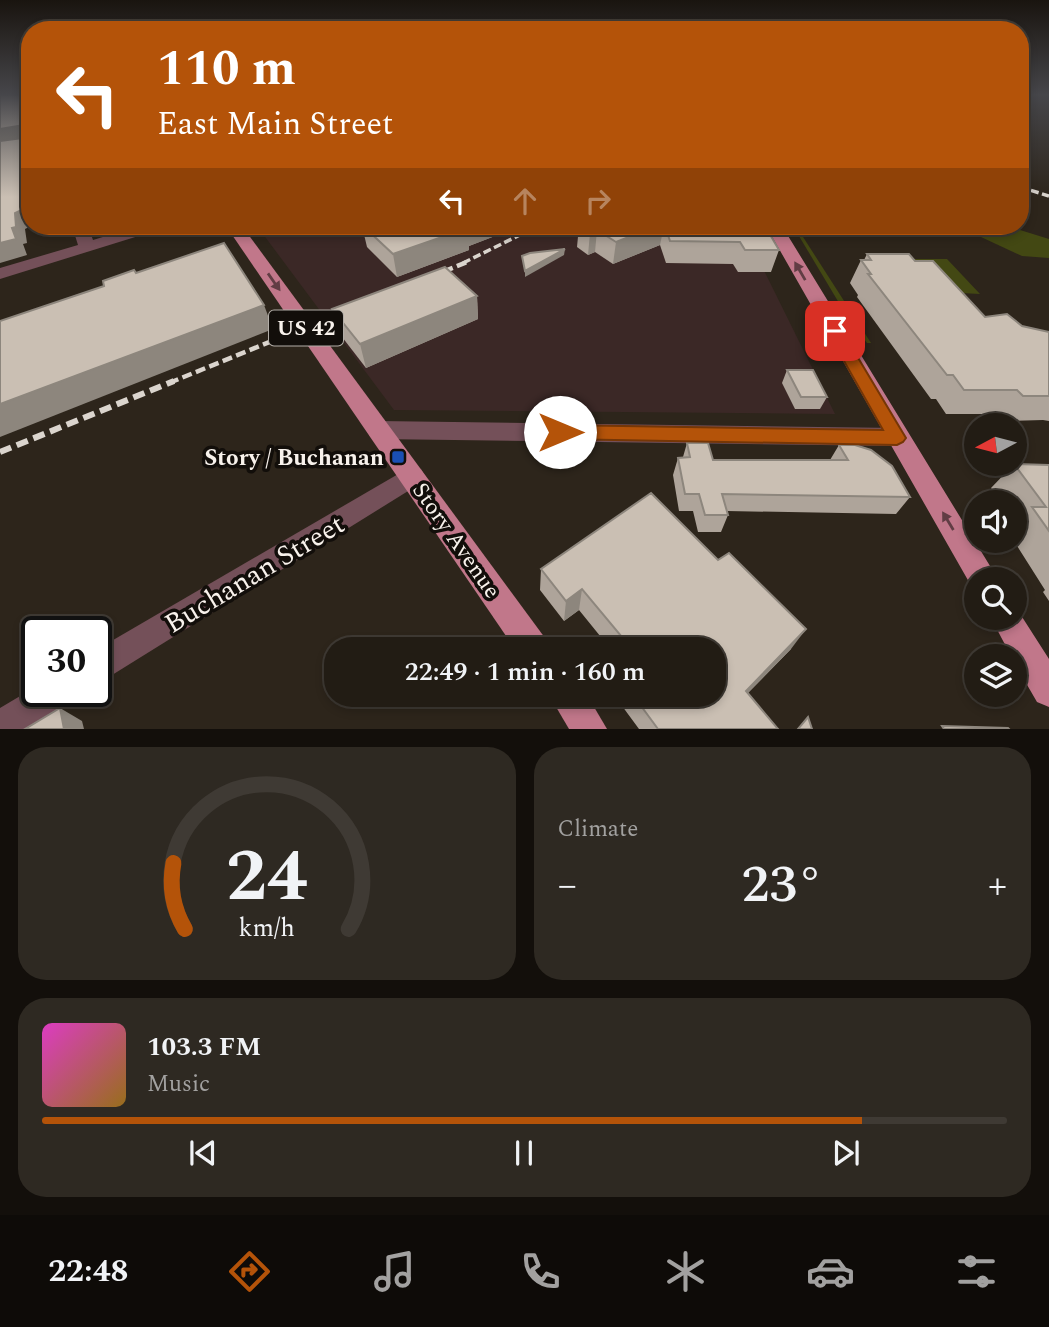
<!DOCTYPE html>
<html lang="en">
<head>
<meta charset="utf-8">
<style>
  :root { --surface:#221c14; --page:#2e2922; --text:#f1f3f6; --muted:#a2a1a0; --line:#3f3a34; --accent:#b45309 }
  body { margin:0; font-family:Spectral,serif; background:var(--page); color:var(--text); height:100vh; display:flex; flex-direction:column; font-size:26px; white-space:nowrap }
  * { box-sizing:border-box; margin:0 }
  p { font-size:23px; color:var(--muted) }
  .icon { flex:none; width:38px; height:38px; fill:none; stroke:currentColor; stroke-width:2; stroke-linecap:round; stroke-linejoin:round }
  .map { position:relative; height:729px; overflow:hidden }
  .drawer { display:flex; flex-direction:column; gap:18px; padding:18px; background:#130f0b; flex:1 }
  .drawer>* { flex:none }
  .banner { position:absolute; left:21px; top:21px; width:1008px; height:214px; border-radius:28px; box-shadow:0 4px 10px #0003,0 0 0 2px var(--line); background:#b45309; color:#fff; overflow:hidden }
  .needle { width:46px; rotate:263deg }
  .controls { position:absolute; left:964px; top:413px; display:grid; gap:14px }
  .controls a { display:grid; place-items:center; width:63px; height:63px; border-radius:50%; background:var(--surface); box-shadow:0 4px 10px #0003,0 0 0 2px var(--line); font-size:35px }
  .speed { position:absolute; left:21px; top:616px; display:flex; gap:14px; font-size:35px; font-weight:700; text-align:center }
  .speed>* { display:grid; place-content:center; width:91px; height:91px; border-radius:50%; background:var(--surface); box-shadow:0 4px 10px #0003,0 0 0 2px var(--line); line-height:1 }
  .speed .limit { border:4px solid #111; border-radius:10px; background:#fff; color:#111 }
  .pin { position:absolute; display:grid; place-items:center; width:60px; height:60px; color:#fff; margin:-30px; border-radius:14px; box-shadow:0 4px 10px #0006 }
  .me { position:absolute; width:77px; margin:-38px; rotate:90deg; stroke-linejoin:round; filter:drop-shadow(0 0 5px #0008) }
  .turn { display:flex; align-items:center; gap:24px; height:147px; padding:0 21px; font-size:32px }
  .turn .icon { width:91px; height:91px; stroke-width:2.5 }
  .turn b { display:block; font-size:49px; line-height:60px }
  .lanes { display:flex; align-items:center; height:66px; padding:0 21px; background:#0003; justify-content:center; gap:35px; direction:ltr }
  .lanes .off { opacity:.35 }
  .big { font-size:52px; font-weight:600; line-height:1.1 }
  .drawer .widget { flex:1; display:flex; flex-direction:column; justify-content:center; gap:10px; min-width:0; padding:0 24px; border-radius:28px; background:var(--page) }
  .drawer .dial { align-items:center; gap:0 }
  .dial svg { height:182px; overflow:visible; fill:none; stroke:var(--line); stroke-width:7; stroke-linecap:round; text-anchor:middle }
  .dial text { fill:var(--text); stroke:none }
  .song { display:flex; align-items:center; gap:21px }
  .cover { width:84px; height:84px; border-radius:10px; background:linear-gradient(135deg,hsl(310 70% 55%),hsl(40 70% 35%)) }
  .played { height:7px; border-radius:4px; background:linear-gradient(90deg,var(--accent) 85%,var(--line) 85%) }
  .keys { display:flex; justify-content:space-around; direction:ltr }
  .heat { display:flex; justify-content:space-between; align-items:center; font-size:38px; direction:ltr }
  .drawer .tiles { flex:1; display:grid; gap:18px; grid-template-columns:1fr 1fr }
  .widget:last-child { grid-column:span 2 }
  .trip { position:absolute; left:324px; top:637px; width:402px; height:70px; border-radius:28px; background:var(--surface); box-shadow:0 4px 10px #0003,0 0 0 2px var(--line); font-weight:600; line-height:70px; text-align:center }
  .tabs { display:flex; height:112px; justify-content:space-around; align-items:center; background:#0e0b08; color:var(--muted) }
  .tabs .icon { width:49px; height:49px }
  .tabs .active { color:var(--accent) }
  .tabs b { font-size:32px; color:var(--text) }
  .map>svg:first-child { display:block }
  .industrial { fill:#3b2826 }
  .green { fill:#434813 }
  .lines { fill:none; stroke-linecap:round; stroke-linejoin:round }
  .minor { fill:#745059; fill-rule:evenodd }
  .major { fill:#c1778a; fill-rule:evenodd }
  .rail-far2 { stroke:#dbd5ce; stroke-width:3.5; stroke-dasharray:8 3.5; stroke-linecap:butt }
  .rail-far1 { stroke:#dbd5ce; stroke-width:4.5; stroke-dasharray:10 4.5; stroke-linecap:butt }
  .rail { stroke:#dbd5ce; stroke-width:6; stroke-dasharray:12 6; stroke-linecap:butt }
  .wall { fill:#aea49a }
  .shaded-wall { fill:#8d867d }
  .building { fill:#cabfb3; stroke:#8d867d; stroke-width:2 }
  .oneway { fill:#613d44 }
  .route { fill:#b45309; stroke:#753606; stroke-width:2 }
  .transit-dot { fill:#1a4fb4; stroke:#120e0a; stroke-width:2.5 }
  .labels { text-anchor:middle; stroke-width:7; stroke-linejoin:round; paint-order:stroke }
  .shield { fill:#120e0a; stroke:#b3aea8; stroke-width:2 }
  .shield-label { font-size:21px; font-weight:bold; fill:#f8f2ec }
  .poi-label { font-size:23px; font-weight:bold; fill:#f8f2ec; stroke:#120e0a; text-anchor:end }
  .street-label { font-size:23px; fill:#f8f2ec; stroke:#120e0a }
  .near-street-label { font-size:28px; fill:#f8f2ec; stroke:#120e0a }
</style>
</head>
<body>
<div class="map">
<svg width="1049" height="729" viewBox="0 0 1049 729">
  <rect width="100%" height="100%" fill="#2d251b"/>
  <polygon class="industrial" points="257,226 742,226 835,414 394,410"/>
  <g class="green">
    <polygon points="793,226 796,226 871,343 867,343 848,318"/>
    <polygon points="971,226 1007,226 1049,239 1049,258 1022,256 966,230"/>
    <polygon points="914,259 947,259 980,294 943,292"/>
  </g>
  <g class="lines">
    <g class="minor">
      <polygon points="72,226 88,226 93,240 139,226 163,226 161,229 0,279 0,268 78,245"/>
      <polygon points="378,421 897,428 905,430 909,437 905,444 897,446 378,439 370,436 366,430 370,424"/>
      <polygon points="412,466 421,469 425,476 421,483 96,685 96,650"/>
      <polygon points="37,686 37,691 77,691 72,703 31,729 0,729 0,708"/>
    </g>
    <g class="major">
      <polygon points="226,226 242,226 545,638 550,649 515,649"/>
      <polygon points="766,226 782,226 998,579 976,579 976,590 973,589"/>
      <polygon points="1015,606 1049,659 1049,707 1037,702 1015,664 1015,656 1011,656 991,618 1015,618"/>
      <polygon points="549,695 587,695 607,729 569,729"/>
    </g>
    <g class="rail-far2">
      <polyline points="1020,187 1049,196"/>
      <polyline points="463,263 538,226"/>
    </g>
    <g class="rail-far1">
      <polyline points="430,277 467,262"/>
      <polyline points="169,383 353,308"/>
    </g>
    <polyline class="rail" points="0,452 174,381"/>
  </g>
  <g class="wall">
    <polygon points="362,226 519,226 519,234 508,231 469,246 469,250 397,277 367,247"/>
    <polygon points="579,226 765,226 779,250 771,272 738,272 733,264 666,263 660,245 613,264 595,252 588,255 577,247"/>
    <polygon points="867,254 915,261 985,317 1049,332 1049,421 1043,420 1002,421 997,414 946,414 936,399 931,399 857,297 858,295 850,283 861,260 864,260"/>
    <polygon points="477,296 478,319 366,368 339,333 332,309"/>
    <polygon points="787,370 827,397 820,409 795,409 782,383"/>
    <polygon points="687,443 713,460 830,460 839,445 910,497 896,514 727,511 728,515 721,532 698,532 693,511 679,511 673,475 678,458 683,457"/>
    <polygon points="1014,464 1049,465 1049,601 1043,592 1045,590 1014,541 1015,541 1015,502 1000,502 991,488"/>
    <polygon points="541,569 791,649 748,693 778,729 639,729 614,695 714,695 609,647 579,610 564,621 540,590"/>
  </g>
  <g class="shaded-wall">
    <polygon points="24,125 30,136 0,144 0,129"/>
    <polygon points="30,206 30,226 31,226 25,229 27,243 23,244 27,255 0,263 0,243 12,228 15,213"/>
    <polygon points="463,226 508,226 508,231 469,246 469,250 397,277 393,254"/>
    <polygon points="657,226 664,226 660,245 613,264 616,242"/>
    <polygon points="597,230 595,252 588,255 590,233"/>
    <polygon points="565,249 564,255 525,277 525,271"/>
    <polygon points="477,296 478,319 366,368 360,344"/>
    <polygon points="264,305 273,329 0,437 0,404"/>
    <polygon points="582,589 579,610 564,621 566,601"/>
    <polygon points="806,629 791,649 733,708 746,691"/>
    <polygon points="60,708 82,721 84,729 64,729"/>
  </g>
  <g class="building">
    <polygon points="0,95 30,95 30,206 15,213 16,227 12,228 16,239 0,243 0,141 22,138 24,125 0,129"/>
    <polygon points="363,226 465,226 468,228 393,254"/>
    <polygon points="579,226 657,226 616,242 597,230 590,233"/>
    <polygon points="665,226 765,226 779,250 745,250 740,242 670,241"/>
    <polygon points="224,243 264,305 0,404 0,321 104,286 103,281 134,270 136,273"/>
    <polygon points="565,249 525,271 522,256 530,253"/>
    <polygon points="867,254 909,254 915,261 933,261 985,317 1007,314 1022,326 1049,332 1049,396 1023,396 1017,390 964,390 953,375 947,375 868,274 871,274 861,260 871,260"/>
    <polygon points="445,267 477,296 360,344 332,309"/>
    <polygon points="787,370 813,370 827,397 801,397"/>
    <polygon points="687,443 708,443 713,460 848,460 839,445 855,445 871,450 892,466 910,497 722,494 728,515 705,515 699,494 685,494 678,458 690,457"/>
    <polygon points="1014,464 1049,465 1049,531 1032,507 1046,507"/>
    <polygon points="651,493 718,560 729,553 806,629 746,691 778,729 658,729 633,695 714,695 714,649 605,649 622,637 582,589 566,601 541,569"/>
    <polygon points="60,708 64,729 25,729"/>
    <polygon points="808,717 812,729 798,729"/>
    <polygon points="942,726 1008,728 1009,729 944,729"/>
  </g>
  <defs><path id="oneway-solid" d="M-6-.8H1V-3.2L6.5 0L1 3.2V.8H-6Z" transform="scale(1.75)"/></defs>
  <g class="oneway">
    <use href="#oneway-solid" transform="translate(800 271) rotate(-120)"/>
    <use href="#oneway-solid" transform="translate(274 282) rotate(55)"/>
    <use href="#oneway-solid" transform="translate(948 521) rotate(-121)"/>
  </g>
  <linearGradient id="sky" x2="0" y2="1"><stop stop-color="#19140f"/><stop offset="0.48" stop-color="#46464a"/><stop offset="1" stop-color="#46464a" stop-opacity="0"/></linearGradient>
  <rect width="1049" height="197" fill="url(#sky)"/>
  <polygon class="route" points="835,326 842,331 903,433 906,438 903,442 897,445 560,439 554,437 551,432 554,427 560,425 883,430 827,331"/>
  <rect class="transit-dot" x="391" y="450" width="14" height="14" rx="3.5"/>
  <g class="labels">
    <rect class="shield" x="269" y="310.5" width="74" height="35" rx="5"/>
    <g class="shield-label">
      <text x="306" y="335">US 42</text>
    </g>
    <g class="poi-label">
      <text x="384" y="465">Story / Buchanan</text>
    </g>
    <g class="street-label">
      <text transform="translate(457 540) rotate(55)" y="8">Story Avenue</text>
    </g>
    <g class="near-street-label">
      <text transform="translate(254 573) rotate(-31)" y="10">Buchanan Street</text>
    </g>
  </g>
</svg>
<div class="controls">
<a><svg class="needle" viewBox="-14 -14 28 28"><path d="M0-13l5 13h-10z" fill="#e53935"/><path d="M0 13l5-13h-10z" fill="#a2a1a0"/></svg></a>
<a><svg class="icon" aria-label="sound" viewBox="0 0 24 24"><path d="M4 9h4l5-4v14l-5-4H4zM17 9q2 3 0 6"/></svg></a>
<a><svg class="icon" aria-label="search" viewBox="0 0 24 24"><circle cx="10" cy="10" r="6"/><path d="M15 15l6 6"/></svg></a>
<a><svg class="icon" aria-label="layers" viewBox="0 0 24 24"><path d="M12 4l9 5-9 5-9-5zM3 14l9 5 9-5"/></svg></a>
</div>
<div class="speed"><div class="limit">30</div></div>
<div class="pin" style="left:835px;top:331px;background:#d93025"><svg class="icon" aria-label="arrive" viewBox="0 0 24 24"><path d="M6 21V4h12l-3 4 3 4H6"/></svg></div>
<svg class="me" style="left:560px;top:432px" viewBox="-20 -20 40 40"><circle r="19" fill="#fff"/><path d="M0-13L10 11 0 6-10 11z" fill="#b45309"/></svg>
<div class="trip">22:49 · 1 min · 160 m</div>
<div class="banner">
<div class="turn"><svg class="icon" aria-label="left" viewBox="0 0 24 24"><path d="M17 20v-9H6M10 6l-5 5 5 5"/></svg><div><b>110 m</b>East Main Street</div></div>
<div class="lanes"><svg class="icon" aria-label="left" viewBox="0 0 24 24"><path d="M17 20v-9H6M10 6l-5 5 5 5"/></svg><svg class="icon off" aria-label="ahead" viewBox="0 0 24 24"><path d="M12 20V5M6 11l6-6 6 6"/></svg><svg class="icon off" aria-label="right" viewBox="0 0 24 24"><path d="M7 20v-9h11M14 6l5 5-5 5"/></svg></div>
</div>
</div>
<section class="drawer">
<div class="tiles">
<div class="widget dial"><svg viewBox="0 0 100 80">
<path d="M14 69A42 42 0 1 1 86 69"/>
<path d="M14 69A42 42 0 0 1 9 40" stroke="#b45309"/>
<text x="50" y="56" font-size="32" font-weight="700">24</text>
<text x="50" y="72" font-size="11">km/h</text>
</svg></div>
<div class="widget"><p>Climate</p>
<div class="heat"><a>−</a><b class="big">23°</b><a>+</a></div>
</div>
<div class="widget">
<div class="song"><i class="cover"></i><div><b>103.3 FM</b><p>Music</p></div></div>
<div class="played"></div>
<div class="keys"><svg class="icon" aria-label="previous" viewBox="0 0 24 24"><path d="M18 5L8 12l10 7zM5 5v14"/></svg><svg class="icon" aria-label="pause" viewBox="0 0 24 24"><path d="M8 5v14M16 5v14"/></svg><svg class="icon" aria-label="next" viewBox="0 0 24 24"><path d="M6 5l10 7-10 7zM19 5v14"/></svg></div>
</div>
</div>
</section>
<nav class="tabs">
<b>22:48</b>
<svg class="icon active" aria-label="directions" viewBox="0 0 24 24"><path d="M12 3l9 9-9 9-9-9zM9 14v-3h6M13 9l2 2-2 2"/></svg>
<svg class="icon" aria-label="music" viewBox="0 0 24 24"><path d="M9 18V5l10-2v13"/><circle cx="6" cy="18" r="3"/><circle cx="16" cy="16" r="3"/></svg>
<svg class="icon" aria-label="phone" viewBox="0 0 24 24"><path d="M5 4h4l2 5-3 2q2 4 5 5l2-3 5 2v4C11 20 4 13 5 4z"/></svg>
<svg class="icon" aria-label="climate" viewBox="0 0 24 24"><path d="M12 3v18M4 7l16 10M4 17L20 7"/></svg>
<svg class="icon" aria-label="car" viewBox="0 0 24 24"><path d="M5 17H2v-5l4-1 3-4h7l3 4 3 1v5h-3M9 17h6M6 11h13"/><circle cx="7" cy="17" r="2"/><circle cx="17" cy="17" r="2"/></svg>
<svg class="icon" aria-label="filters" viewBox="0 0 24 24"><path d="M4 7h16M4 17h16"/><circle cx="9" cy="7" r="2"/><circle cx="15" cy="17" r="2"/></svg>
</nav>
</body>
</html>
